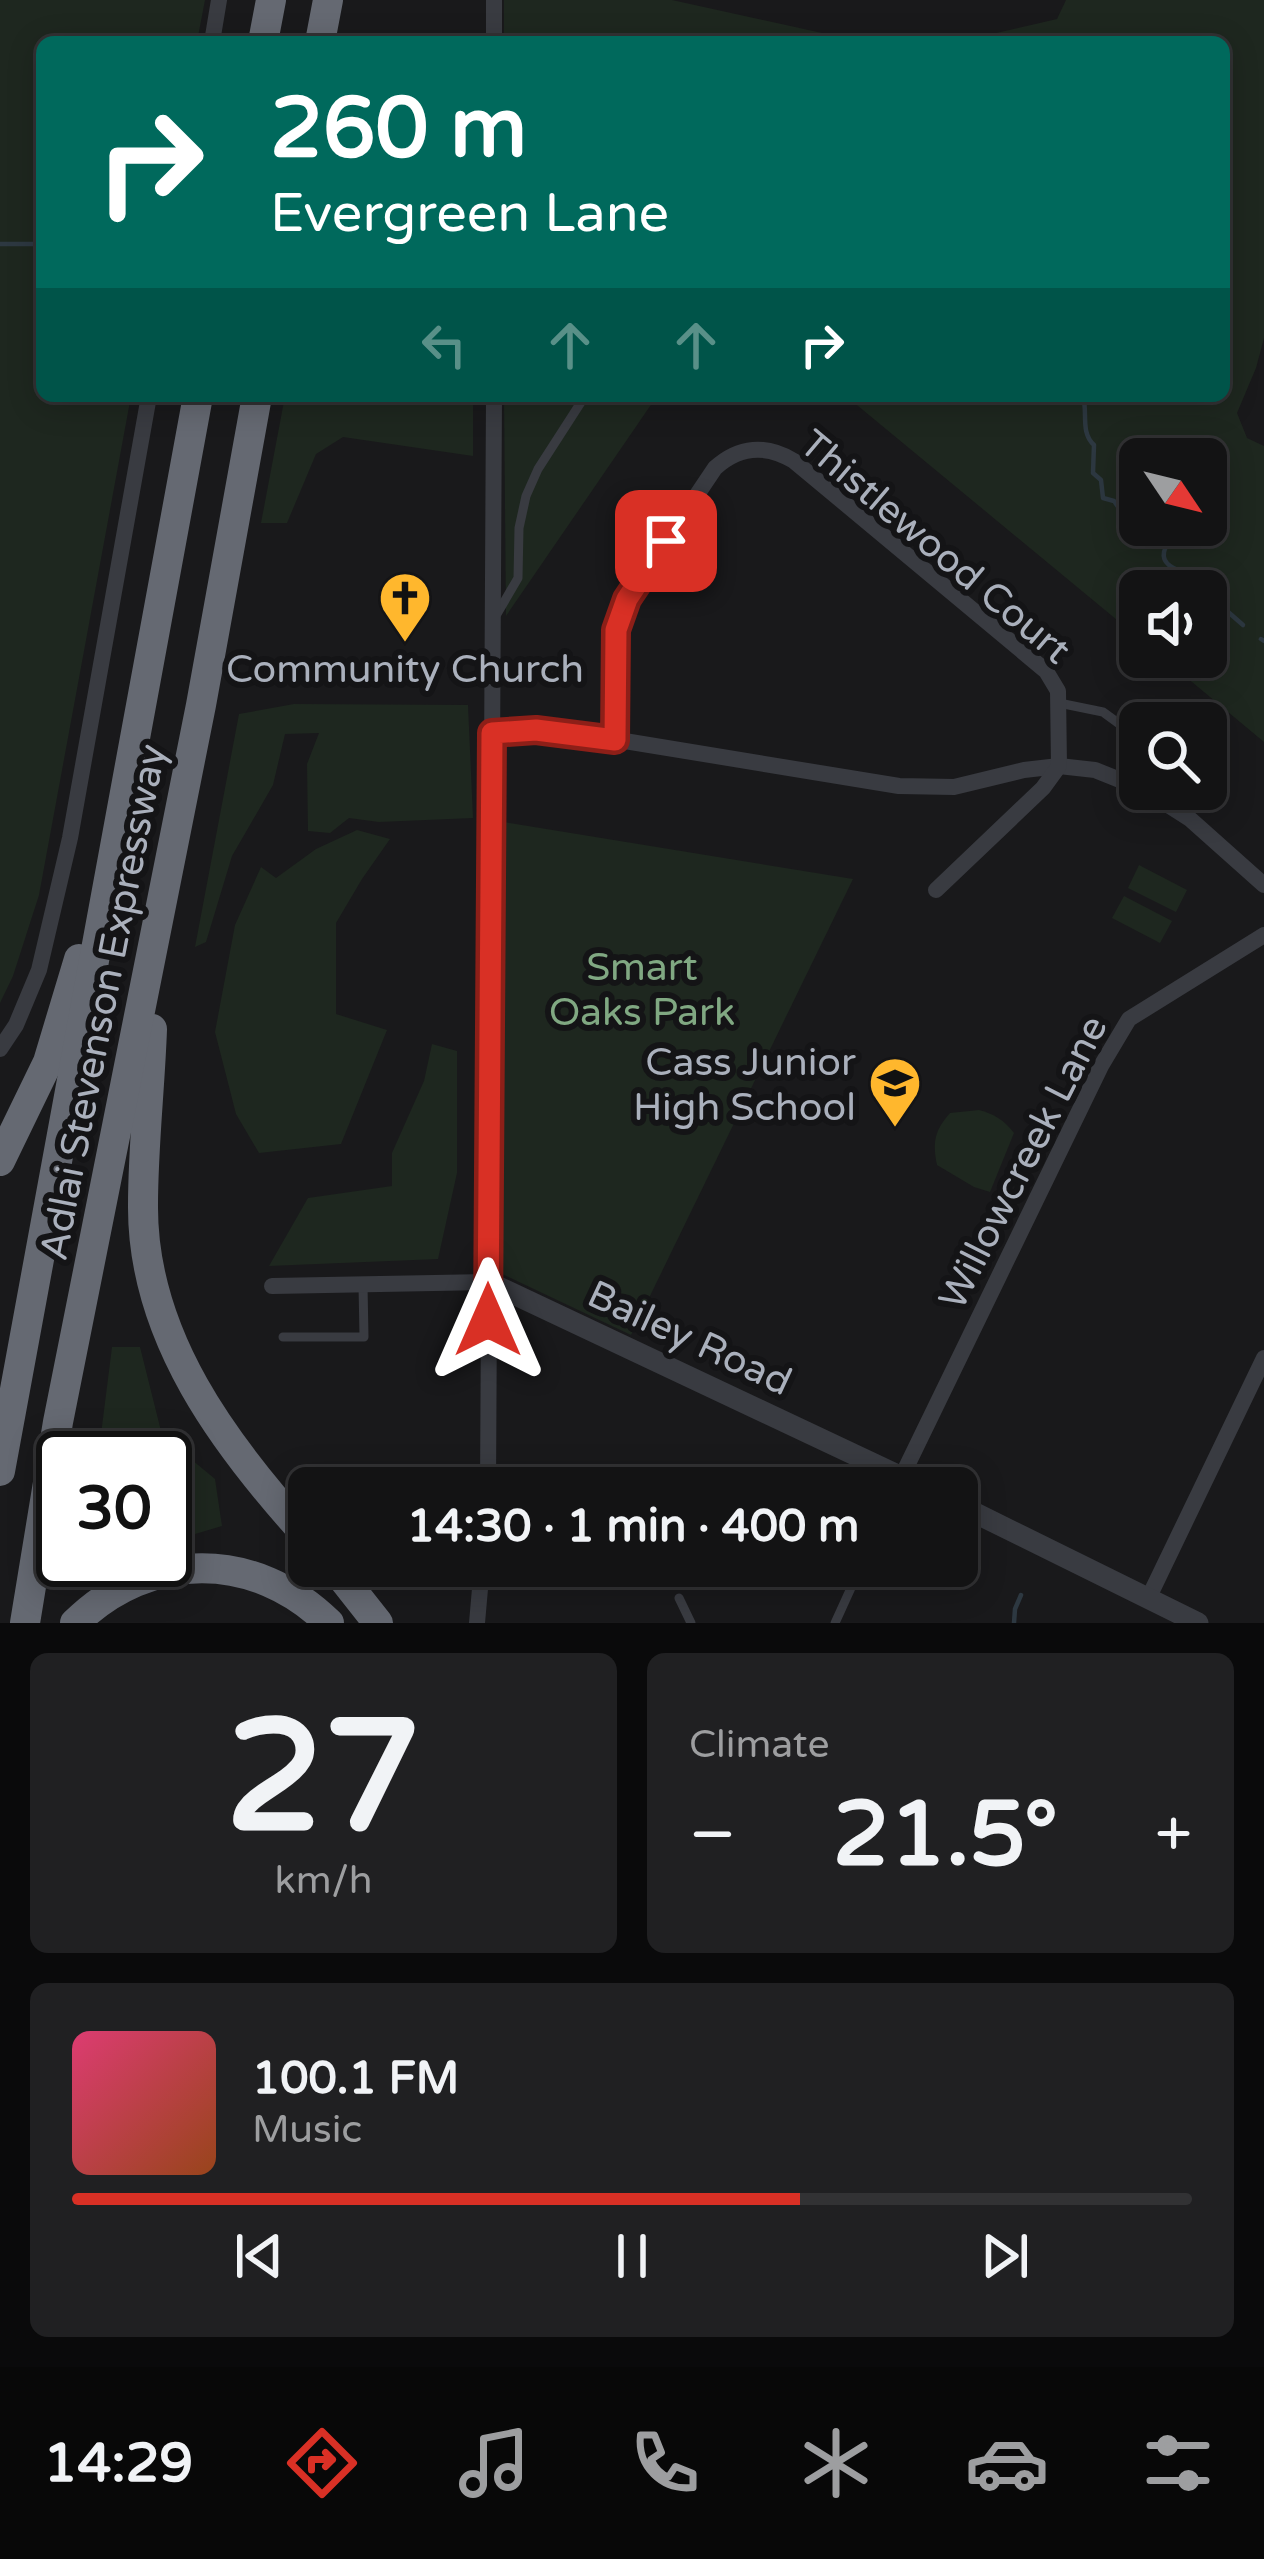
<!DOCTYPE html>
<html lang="en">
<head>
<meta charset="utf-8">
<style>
  :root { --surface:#131314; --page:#202022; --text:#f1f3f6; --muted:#9d9ea0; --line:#323234; --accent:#d93025 }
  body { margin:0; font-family:"Varela Round",sans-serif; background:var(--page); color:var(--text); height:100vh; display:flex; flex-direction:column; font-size:45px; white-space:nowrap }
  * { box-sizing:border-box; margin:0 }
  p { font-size:39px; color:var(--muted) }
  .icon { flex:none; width:66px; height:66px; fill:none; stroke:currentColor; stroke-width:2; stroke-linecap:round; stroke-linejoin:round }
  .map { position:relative; height:1623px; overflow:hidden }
  .panel { display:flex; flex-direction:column; gap:30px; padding:30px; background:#0a0a0b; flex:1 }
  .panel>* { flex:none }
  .hud { position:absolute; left:36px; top:36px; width:1194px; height:366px; border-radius:18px; box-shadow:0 6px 30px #0003,0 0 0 3px var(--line); background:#00695c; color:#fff; overflow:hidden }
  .needle { width:78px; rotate:125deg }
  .tools { position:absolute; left:1119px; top:438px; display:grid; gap:24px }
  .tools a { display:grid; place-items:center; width:108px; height:108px; border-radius:18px; background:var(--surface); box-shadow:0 6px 30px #0003,0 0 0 3px var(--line); font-size:60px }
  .speed { position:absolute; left:36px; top:1431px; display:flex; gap:24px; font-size:60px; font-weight:700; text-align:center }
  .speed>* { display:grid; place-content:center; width:156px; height:156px; border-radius:50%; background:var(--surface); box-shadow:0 6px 30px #0003,0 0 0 3px var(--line); line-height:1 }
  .speed .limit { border:6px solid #111; border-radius:18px; background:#fff; color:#111 }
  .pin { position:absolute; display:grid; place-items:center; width:102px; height:102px; color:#fff; margin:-51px; border-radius:24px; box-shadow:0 6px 18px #0006 }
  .me { position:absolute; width:132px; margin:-66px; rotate:0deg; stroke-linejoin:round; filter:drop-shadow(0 0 9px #0008) }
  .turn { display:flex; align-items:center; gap:42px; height:252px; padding:0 36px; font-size:54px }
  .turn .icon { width:156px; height:156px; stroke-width:2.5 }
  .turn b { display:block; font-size:84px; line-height:102px }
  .lanes { display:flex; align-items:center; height:114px; padding:0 36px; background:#0003; justify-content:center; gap:60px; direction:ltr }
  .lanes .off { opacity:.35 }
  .big { font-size:90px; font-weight:800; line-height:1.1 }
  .panel .tile { flex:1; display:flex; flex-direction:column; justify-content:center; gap:18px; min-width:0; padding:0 42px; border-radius:18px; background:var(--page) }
  .panel .dial { align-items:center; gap:0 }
  .dial b { font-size:156px; line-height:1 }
  .song { display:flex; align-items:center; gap:36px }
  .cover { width:144px; height:144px; border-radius:18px; background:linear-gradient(135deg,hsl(340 70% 55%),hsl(20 70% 35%)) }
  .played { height:12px; border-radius:6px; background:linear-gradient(90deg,var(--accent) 65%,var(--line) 65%) }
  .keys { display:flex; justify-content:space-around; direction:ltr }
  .heat { display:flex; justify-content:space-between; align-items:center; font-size:66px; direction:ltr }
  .panel .tiles { flex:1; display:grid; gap:30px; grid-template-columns:1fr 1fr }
  .tile:last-child { grid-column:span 2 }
  .trip { position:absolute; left:288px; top:1467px; width:690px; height:120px; border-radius:18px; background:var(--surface); box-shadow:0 6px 30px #0003,0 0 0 3px var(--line); font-weight:800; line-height:120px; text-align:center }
  .tab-bar { display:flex; height:192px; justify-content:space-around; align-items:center; background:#080808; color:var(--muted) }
  .tab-bar .icon { width:84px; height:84px }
  .tab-bar .active { color:var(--accent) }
  .tab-bar b { font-size:54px; color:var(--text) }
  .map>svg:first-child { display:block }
  .green { fill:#1e271f; fill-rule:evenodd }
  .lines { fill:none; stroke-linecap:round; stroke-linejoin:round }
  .stream { stroke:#2d3841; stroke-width:4.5 }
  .service { stroke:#393b41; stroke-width:9 }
  .minor { stroke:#393b41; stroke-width:16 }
  .tertiary { stroke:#393b41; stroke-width:21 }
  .motorway { stroke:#656972; stroke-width:30 }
  .route-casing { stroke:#8d1f18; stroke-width:30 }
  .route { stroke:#d93025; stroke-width:21 }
  .labels { text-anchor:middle; stroke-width:12; stroke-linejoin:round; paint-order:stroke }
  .street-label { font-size:39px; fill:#aab0bc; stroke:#141416 }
  .poi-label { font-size:39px; fill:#aab0bc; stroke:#141416 }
  .park-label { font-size:39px; fill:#80a882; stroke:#141416 }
</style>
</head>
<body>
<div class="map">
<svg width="1264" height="1623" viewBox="0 0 1264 1623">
  <rect width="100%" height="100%" fill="#19191b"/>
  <g class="green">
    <polygon points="0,0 205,0 197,42 42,42 42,396 131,396 39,895 13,976 0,1003"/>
    <polygon points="504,0 672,0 863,42 504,42"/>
    <path d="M1066 0H1264V338L1256 368 1237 413 1247 438 1264 446V742L1162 657H1206V591H1140V639L846 396H1224V42H957L1057 19ZM1140 459H1206V525H1140Z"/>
    <polygon points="285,396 473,396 473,456 343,437 316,454 287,523 261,523"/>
    <polygon points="504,396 657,396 506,616"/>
    <polygon points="294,704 468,705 473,818 379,822 349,818 330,833 308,831 307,764 319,733 285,734 273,785 232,856 206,942 195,947 239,714"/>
    <polygon points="504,822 853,879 631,1335 500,1273"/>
    <polygon points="357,830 390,839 362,879 336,923 336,1014 387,1030 341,1144 259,1153 236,1114 215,1032 235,925 261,867 276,878 316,849"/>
    <polygon points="1139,865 1187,890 1176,912 1128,888"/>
    <polygon points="1124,896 1172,921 1160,943 1112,918"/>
    <polygon points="432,1044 457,1051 457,1173 438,1259 269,1266 308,1198 392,1186 392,1153 424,1081"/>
    <path d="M979 1110C994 1114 1004 1120 1014 1133L990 1192 974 1187 937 1165C932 1142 935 1130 950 1113Z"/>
    <polygon points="112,1347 140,1347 162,1435 215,1479 222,1526 165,1543 165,1458 98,1458"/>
  </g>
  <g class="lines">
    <g class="stream">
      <polyline points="0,244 42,244"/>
      <path d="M1083 396C1088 413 1080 432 1094 445L1093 473 1101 480 1103 498 1114 501 1121 511 1140 520"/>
      <path d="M1151 525 1168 533 1170 538C1169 543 1165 547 1164 552 1161 567 1182 572 1192 574L1199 591"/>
      <polyline points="1206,597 1219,604 1243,625"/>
      <polyline points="1261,639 1264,641"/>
      <polyline points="1014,1623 1015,1609 1021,1595"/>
    </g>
    <g class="service">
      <polyline points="497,614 518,578 519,528 526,496 538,469 585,396"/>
      <polyline points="1059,703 1103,712 1140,739"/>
      <polyline points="283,1337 364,1337 363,1285"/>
      <polyline points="679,1598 691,1623"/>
      <polyline points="835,1623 861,1566"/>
    </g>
    <g class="minor">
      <polyline points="494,0 494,42"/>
      <polyline points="212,42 219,0"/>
      <polyline points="492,733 536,731 588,735 899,786 954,787 1024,770 1059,766 1095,770 1140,788"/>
      <path d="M615 740 616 630 619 615 627 599 715 468C739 446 766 444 794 461L1046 671 1058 691 1059 766 1043 788 936 890"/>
      <polyline points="1143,789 1190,819 1264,885"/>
      <polyline points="0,1049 16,1025 39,970 70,838 149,396"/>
      <polyline points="272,1286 488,1282"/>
      <polyline points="902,1476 1101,1066 1129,1019 1264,935"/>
      <polyline points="488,1488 494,396"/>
      <polyline points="1148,1599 1264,1358"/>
      <polyline points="477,1623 482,1566"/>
    </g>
    <g class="tertiary">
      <polyline points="488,1282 925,1488"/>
      <polyline points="957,1504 1198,1623"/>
    </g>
    <g class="motorway">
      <polyline points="263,42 271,0"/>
      <polyline points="320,42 328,0"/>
      <path d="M152 1029C150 1087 143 1146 143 1205 142 1336 225 1446 309 1538"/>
      <polyline points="0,1161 48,1062 79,959"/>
      <polyline points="0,1471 198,396"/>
      <polyline points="333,1566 378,1623"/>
      <polyline points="25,1623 58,1422 201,705 257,396"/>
      <path d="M75 1623C149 1550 255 1550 329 1623"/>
    </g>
  </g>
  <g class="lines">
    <g class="route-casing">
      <polyline id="route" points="488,1320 492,733 536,730 615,740 616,630 627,599 666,541"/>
    </g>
    <use href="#route" class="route"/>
  </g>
  <defs>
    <g id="church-pin" transform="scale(2.7)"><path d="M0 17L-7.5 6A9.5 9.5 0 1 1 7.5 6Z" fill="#ffb72d" stroke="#141416"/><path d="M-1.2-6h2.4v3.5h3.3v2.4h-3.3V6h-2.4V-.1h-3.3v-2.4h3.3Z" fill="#111"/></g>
    <g id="school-pin" transform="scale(2.7)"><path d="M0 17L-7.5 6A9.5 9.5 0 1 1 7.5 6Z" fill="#ffb72d" stroke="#141416"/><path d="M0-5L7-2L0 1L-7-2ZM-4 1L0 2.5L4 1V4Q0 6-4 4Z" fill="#111"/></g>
  </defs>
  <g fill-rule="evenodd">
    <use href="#church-pin" x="405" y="598"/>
    <use href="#school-pin" x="895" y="1083"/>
  </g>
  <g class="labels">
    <g class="street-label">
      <text transform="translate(936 546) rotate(40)" y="14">Thistlewood Court</text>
      <text transform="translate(102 1002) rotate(-79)" y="14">Adlai Stevenson Expressway</text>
      <text transform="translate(1022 1162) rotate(-63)" y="14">Willowcreek Lane</text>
      <text transform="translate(690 1337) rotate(25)" y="14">Bailey Road</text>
    </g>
    <g class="poi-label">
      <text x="405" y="682">Community Church</text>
      <text x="856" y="1075" text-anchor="end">Cass Junior<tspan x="856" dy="45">High School</tspan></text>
    </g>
    <g class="park-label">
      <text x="642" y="980">Smart<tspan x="642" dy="45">Oaks Park</tspan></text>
    </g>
  </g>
</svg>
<div class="tools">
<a><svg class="needle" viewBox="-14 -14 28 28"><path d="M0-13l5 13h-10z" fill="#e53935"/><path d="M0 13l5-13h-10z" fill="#9d9ea0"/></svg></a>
<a><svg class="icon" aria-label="sound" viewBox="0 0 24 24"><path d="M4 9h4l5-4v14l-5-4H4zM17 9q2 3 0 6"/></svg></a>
<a><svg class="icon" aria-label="search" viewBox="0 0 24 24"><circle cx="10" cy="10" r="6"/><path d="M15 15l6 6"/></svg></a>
</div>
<div class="speed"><div class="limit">30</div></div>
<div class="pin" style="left:666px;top:541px;background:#d93025"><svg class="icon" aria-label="arrive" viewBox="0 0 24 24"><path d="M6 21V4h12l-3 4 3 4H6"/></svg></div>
<svg class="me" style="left:488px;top:1320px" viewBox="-20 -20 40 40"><path d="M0-17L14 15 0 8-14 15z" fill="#d93025" stroke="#fff" stroke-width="4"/></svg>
<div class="trip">14:30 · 1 min · 400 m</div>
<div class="hud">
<div class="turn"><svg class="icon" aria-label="right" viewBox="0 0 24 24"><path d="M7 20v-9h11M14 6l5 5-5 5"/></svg><div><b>260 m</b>Evergreen Lane</div></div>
<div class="lanes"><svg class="icon off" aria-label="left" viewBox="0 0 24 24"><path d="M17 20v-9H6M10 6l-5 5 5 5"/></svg><svg class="icon off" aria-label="ahead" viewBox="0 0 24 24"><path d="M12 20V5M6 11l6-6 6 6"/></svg><svg class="icon off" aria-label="ahead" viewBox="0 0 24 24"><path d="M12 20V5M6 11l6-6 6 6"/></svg><svg class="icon" aria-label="right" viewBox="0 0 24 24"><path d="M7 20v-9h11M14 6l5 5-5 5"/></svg></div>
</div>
</div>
<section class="panel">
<div class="tiles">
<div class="tile dial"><b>27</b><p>km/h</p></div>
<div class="tile"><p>Climate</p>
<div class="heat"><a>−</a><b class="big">21.5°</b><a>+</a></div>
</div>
<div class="tile">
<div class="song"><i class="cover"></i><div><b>100.1 FM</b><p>Music</p></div></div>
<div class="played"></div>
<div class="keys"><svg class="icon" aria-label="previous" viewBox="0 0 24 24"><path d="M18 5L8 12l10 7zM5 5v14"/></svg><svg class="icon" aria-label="pause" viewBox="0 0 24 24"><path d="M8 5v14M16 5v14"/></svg><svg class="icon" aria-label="next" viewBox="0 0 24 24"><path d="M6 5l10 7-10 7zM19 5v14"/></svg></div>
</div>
</div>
</section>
<nav class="tab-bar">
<b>14:29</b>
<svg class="icon active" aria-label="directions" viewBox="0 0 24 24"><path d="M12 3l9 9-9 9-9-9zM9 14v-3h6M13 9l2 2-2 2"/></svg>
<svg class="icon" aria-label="music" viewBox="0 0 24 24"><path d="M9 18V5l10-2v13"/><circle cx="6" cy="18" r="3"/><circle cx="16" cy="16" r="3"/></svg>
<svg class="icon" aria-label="phone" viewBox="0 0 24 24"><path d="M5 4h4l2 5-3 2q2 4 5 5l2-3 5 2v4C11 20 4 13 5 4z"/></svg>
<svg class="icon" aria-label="climate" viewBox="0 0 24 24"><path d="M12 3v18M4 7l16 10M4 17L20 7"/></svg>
<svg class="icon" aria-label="car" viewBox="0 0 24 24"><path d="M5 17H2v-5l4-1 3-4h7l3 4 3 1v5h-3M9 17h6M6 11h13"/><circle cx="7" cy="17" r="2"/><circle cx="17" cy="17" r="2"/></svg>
<svg class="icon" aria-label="filters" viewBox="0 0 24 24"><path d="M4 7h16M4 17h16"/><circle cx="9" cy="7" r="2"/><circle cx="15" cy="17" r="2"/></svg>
</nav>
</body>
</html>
